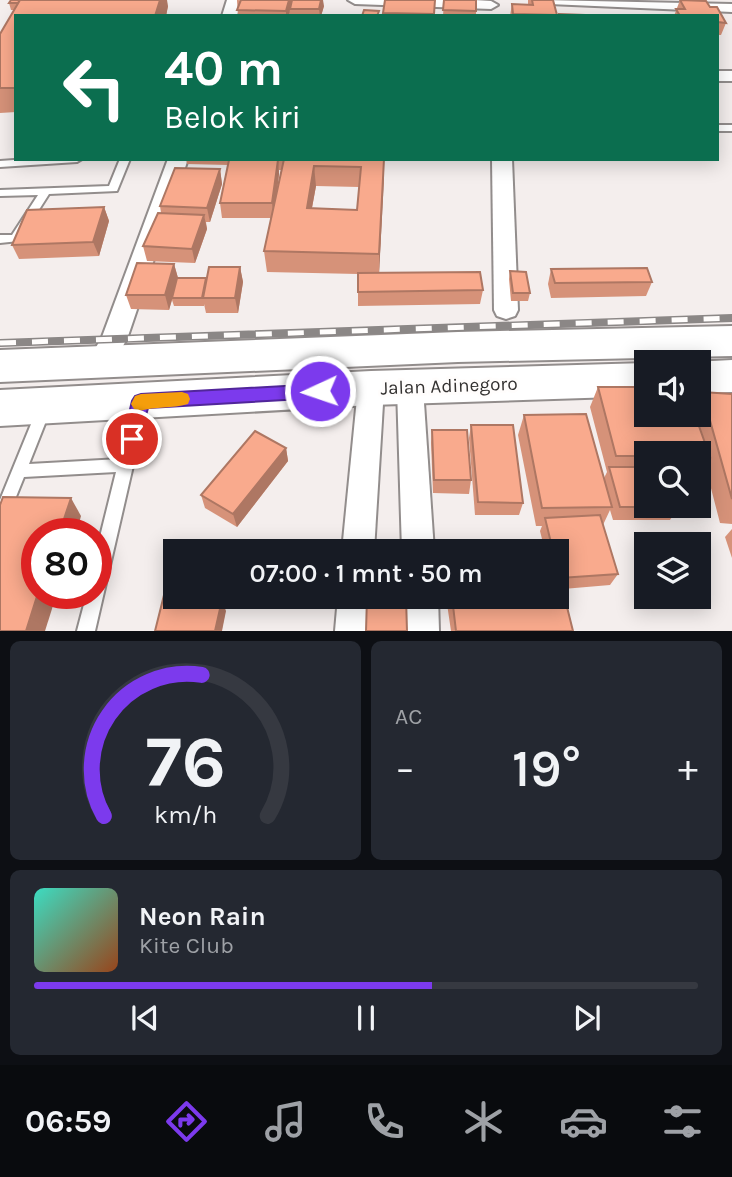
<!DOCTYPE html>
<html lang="id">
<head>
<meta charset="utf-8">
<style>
  :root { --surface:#171b24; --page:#242831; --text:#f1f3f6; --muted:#9ea1a6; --line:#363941; --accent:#7c3aed }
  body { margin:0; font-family:Karla,sans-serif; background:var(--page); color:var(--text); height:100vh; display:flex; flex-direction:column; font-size:26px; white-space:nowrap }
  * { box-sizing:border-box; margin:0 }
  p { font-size:23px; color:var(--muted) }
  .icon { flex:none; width:38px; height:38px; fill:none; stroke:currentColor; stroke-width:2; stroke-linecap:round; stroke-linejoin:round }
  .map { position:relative; height:631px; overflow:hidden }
  .panel { display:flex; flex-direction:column; gap:10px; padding:10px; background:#0d0f14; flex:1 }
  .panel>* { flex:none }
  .hud { position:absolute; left:14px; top:14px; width:705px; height:147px; border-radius:0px; box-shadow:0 4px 18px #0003; background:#0b6e4f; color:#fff; overflow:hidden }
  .tools { position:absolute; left:634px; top:350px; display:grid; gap:14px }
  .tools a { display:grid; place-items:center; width:77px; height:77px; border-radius:0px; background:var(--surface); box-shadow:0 4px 18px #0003; font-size:35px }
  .speed { position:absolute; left:21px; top:518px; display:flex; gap:14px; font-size:35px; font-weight:700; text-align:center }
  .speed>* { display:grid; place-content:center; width:91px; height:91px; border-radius:50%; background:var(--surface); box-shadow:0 4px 18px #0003; line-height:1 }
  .speed .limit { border:10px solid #d22; background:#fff; color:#111 }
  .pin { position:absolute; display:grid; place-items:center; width:60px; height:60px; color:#fff; margin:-30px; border:4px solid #fff; border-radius:50%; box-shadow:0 2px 7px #0007 }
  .me { position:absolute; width:77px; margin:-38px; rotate:267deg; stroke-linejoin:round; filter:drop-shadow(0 0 5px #0008) }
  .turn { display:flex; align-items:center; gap:24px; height:147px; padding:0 35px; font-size:32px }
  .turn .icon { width:91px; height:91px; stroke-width:2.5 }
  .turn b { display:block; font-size:49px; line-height:60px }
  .big { font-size:52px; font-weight:600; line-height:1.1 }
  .panel .widget { flex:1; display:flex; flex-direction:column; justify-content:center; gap:10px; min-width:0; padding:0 24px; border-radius:10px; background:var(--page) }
  .panel .dial { align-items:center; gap:0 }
  .dial svg { height:182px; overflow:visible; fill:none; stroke:var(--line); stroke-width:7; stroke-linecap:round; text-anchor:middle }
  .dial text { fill:var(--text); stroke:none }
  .song { display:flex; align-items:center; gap:21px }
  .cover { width:84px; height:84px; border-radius:10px; background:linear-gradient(135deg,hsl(170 70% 55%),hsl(20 70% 35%)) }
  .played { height:7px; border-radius:4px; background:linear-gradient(90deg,var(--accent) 60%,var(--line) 60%) }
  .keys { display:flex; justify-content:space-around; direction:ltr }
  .heat { display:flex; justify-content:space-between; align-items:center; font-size:38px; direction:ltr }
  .panel .tiles { flex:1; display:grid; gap:10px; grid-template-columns:1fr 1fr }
  .widget:last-child { grid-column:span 2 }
  .trip { position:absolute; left:163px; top:539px; width:406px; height:70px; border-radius:0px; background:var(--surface); box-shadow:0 4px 18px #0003; font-weight:600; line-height:70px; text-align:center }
  .tabs { display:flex; height:112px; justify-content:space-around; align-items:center; background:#090b0e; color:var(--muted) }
  .tabs .icon { width:49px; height:49px }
  .tabs .on { color:var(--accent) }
  .tabs b { font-size:32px; color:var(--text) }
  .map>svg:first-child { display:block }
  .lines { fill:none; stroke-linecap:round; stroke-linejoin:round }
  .service-casing { stroke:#928d8c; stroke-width:4 }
  .minor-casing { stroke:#928d8c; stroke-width:4 }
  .trunk-casing { stroke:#928d8c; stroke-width:4 }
  .service { fill:#fff; fill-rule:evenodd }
  .minor { fill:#fff; fill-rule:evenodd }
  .trunk { fill:#fff; fill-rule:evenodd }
  .rail-casing { stroke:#8b8786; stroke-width:8 }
  .rail { stroke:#fffdfc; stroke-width:5; stroke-dasharray:16; stroke-linecap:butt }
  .wall { fill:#d69279; fill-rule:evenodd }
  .shaded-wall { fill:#ae7763 }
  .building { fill:#f9aa8d; stroke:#ae7763; stroke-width:2; fill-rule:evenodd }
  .route { fill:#7c3aed; stroke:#51269a; stroke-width:2 }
  .slow { fill:#f59e0b }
  .labels { text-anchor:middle; stroke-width:6; stroke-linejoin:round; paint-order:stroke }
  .street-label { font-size:19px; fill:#343231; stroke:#fffdfc }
</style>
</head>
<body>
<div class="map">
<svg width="732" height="631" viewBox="0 0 732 631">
  <rect width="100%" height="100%" fill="#f4eeed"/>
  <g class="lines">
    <g class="service-casing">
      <g id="service">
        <rect x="718" y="125" width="14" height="6"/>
        <polygon points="28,159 82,159 77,162 0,167 0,161"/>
        <polygon points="120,159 130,159 117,191 49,194 19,241 0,243 0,235 12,235 38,195 0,196 0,190 109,186"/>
        <polygon points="140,399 145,401 147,405 95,631 77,631 87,593 96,593 96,553 116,472 24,477 5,524 0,526 0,500 38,407 43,405 48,407 50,411 29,464 120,459 133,405 135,401"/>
      </g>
    </g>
    <g class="minor-casing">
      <g id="minor">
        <polygon points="227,0 241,0 237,16 222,16"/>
        <polygon points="348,0 474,0 491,1 498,5 491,9 355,4"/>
        <polygon points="542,0 732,4 732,12 549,4"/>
        <rect x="718" y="71" width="14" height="10"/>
        <polygon points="168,159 188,159 127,339 110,368 101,371 92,368 88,361 102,337"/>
        <polygon points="492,159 512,159 518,310 515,316 506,319 497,316 494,310"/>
        <polygon points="371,377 380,380 384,388 374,551 342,551 358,388 362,380"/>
        <polygon points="410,377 419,380 423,388 434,551 402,551 397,388 401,380"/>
        <polygon points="338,597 372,597 369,631 335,631"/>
        <polygon points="404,597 438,597 439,631 405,631"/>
      </g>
    </g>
    <g class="trunk-casing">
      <g id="trunk">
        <polygon points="732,326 732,356 458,362 0,382 0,350 458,332"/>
        <polygon points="732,360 732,392 698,393 698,362 693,362"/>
        <polygon points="646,363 646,396 371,405 0,426 0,390 371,371"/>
      </g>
    </g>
    <use href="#service" class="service"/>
    <use href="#minor" class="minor"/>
    <use href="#trunk" class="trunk"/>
    <g class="rail-casing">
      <polyline id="rail" points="0,343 732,318"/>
    </g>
    <use href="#rail" class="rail"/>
  </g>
  <g class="wall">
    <polygon points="237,0 324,6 321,16 290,16 290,13 289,16 238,16"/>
    <polygon points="385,0 435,0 434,16 383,16"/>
    <polygon points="444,0 476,0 476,16 443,16"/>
    <polygon points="528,0 553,0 557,16 510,16 512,4 528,5"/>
    <polygon points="680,0 710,7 726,23 721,35 718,35 718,16 674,16"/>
    <polygon points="9,3 168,6 166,16 16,16 16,112 0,113 0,34 14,10 11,10"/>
    <path d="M186 159H384L379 273 483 290 480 304 358 306V274L267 272 264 251 271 218H222L220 203 228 165 187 164ZM279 170H282L277 191 279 174ZM316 186 359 187 357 210 312 208Z"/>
    <polygon points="220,169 222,184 210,222 206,222 207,229 195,263 147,261 143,246 161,213 160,206"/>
    <polygon points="104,207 109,221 99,256 19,259 12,245"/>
    <polygon points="174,264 178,278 206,278 240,267 243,282 238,313 206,313 204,304 204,306 174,306 172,300 169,310 131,309 126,295"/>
    <polygon points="551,269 652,282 646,296 551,298 548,284"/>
    <polygon points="510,271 530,293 528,301 511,301 509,279"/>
    <polygon points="598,387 646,415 698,415 698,399 702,392 732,394 732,524 720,523 705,465 698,474 707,497 703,504 698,504 698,453 646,453 646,506 678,507 670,520 613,520 610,510 603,525 618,574 610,585 563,589 573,631 451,631 446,597 556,597 556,551 545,551 540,531 542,526 536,526 518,435 524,415 604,478 607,472 590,407"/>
    <polygon points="471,425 523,503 519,515 475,515 469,438"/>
    <polygon points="432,430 471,480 469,494 433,493 431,443"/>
    <polygon points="286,448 288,461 237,527 205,508 201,495"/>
    <polygon points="732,529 732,558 725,537"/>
  </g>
  <g class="shaded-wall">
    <polygon points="160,0 167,0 168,6 166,16 155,16"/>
    <polygon points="289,0 293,0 290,9 289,16 286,16 286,11"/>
    <polygon points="321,0 323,0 324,6 321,16 320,16 319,9"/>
    <polygon points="384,159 384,179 379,275 379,254"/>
    <polygon points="278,160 279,174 274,218 272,203"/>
    <polygon points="314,166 316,186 308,229 307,208"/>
    <polygon points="220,169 222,184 210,222 207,208"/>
    <polygon points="104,207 109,221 99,256 93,242"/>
    <polygon points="204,215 207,229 195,263 192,249"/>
    <polygon points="174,264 178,278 169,310 165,295"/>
    <polygon points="240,267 243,282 238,313 235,298"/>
    <polygon points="286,448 288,461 237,527 233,514"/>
    <polygon points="71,498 81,516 76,534 59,534"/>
    <polygon points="38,593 57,593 45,631 26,631"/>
    <polygon points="222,600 226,611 222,631 215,631"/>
  </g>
  <g class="building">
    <polygon points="11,0 20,0 18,3 9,3"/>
    <polygon points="20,0 160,0 155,16 16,16 16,88 0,88 0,34"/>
    <polygon points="241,0 289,0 286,11 237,10"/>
    <polygon points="292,0 321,0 319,9 290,9"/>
    <polygon points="385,0 435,0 434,14 383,13"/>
    <polygon points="444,0 476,0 476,11 443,10"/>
    <polygon points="532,0 553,0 557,15 513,14 512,4 533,5"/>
    <polygon points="680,0 706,1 710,7 717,7 726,23 718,22 718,16 680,16 676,9 685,9"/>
    <polygon points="364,10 379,11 377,16 362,16"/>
    <polygon points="559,14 612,16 559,16"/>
    <path d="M284 159H384L379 254 264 251ZM314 166 361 167 357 210 307 208Z"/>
    <polygon points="229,160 278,160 272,203 220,203"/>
    <polygon points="175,168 220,169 207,208 160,206"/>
    <polygon points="104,207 93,242 12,245 27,210"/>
    <polygon points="158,213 204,215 192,249 143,246"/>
    <polygon points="137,263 174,264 165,295 126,295"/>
    <polygon points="209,267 240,267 235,298 203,298"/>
    <polygon points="647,268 652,282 555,283 551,269"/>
    <polygon points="510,271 526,272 530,293 513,293"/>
    <polygon points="480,272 483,290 358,292 358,273"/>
    <polygon points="177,278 206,278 202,298 172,298"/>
    <polygon points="598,387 646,387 646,415 695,415 710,457 698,456 698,453 646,453 646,456 616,456"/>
    <polygon points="702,392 732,394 732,499"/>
    <polygon points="586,414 612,507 542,508 524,415"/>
    <polygon points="471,425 513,425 523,503 478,502"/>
    <polygon points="432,430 467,430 471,480 434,480"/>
    <polygon points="255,431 286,448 233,514 201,495"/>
    <polygon points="609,467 646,467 646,506 678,506 678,507 620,507"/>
    <polygon points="698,474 707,497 698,498"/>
    <polygon points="3,497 71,498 59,534 37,534 37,593 38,593 26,631 0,631 0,505"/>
    <polygon points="600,515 618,574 560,578 556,563 556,551 553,551 545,518"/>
    <polygon points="556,563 573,631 456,631 452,597 556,597"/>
    <polygon points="164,595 222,600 215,631 155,631"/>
    <polygon points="367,597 406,597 407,631 366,631"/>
  </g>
  <polygon class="route" points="320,384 326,386 329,391 326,396 320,398 148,408 138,445 132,447 125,445 123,439 132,401 135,396 141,394"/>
  <path class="slow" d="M182 392 188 394 190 399 188 404C172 409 155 406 140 411L134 409 131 404 135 396 141 394Z"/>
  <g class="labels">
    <g class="street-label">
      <text transform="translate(449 385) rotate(-2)" y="7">Jalan Adinegoro</text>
    </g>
  </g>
</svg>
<div class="tools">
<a><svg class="icon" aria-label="sound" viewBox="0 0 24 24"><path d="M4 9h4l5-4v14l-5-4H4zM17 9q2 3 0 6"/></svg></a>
<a><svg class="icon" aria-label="search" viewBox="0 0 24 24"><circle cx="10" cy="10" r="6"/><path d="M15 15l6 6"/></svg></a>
<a><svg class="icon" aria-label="layers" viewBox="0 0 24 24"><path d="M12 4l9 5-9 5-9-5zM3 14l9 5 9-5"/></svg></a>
</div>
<div class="speed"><div class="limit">80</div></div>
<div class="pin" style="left:132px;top:439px;background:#d93025"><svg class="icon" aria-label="arrive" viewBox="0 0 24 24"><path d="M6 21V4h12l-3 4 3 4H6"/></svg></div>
<svg class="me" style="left:320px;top:391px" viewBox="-20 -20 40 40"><circle r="17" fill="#7c3aed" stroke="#fff" stroke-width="3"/><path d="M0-11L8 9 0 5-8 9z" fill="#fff"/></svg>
<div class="trip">07:00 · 1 mnt · 50 m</div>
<div class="hud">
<div class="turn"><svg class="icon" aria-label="left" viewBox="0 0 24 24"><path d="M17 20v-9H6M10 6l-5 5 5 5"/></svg><div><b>40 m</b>Belok kiri</div></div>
</div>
</div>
<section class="panel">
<div class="tiles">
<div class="widget dial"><svg viewBox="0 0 100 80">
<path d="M14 69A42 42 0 1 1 86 69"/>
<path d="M14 69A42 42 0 0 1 57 7" stroke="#7c3aed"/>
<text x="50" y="56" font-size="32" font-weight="700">76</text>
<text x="50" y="72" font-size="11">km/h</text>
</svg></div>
<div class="widget"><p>AC</p>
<div class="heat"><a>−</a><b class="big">19°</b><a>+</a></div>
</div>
<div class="widget">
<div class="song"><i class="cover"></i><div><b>Neon Rain</b><p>Kite Club</p></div></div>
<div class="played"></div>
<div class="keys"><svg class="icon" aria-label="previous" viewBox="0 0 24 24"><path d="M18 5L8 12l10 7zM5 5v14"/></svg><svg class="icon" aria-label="pause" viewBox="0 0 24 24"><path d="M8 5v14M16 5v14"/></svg><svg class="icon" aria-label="next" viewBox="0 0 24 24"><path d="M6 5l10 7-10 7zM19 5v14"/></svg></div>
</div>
</div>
</section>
<nav class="tabs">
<b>06:59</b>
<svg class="icon on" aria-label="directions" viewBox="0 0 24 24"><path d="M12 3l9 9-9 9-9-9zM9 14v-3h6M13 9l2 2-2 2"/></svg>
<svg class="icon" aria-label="music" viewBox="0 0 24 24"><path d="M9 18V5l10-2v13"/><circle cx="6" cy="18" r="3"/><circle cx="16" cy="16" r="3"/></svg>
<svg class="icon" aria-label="phone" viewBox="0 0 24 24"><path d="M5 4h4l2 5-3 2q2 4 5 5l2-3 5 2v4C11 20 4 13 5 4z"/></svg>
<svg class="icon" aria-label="climate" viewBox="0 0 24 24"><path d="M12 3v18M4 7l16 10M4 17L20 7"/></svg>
<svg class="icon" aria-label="car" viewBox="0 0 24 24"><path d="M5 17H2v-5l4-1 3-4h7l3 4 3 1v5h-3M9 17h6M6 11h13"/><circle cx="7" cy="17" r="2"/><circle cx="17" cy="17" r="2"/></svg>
<svg class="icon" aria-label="filters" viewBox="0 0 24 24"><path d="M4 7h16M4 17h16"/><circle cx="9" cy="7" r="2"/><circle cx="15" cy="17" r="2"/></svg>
</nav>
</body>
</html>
